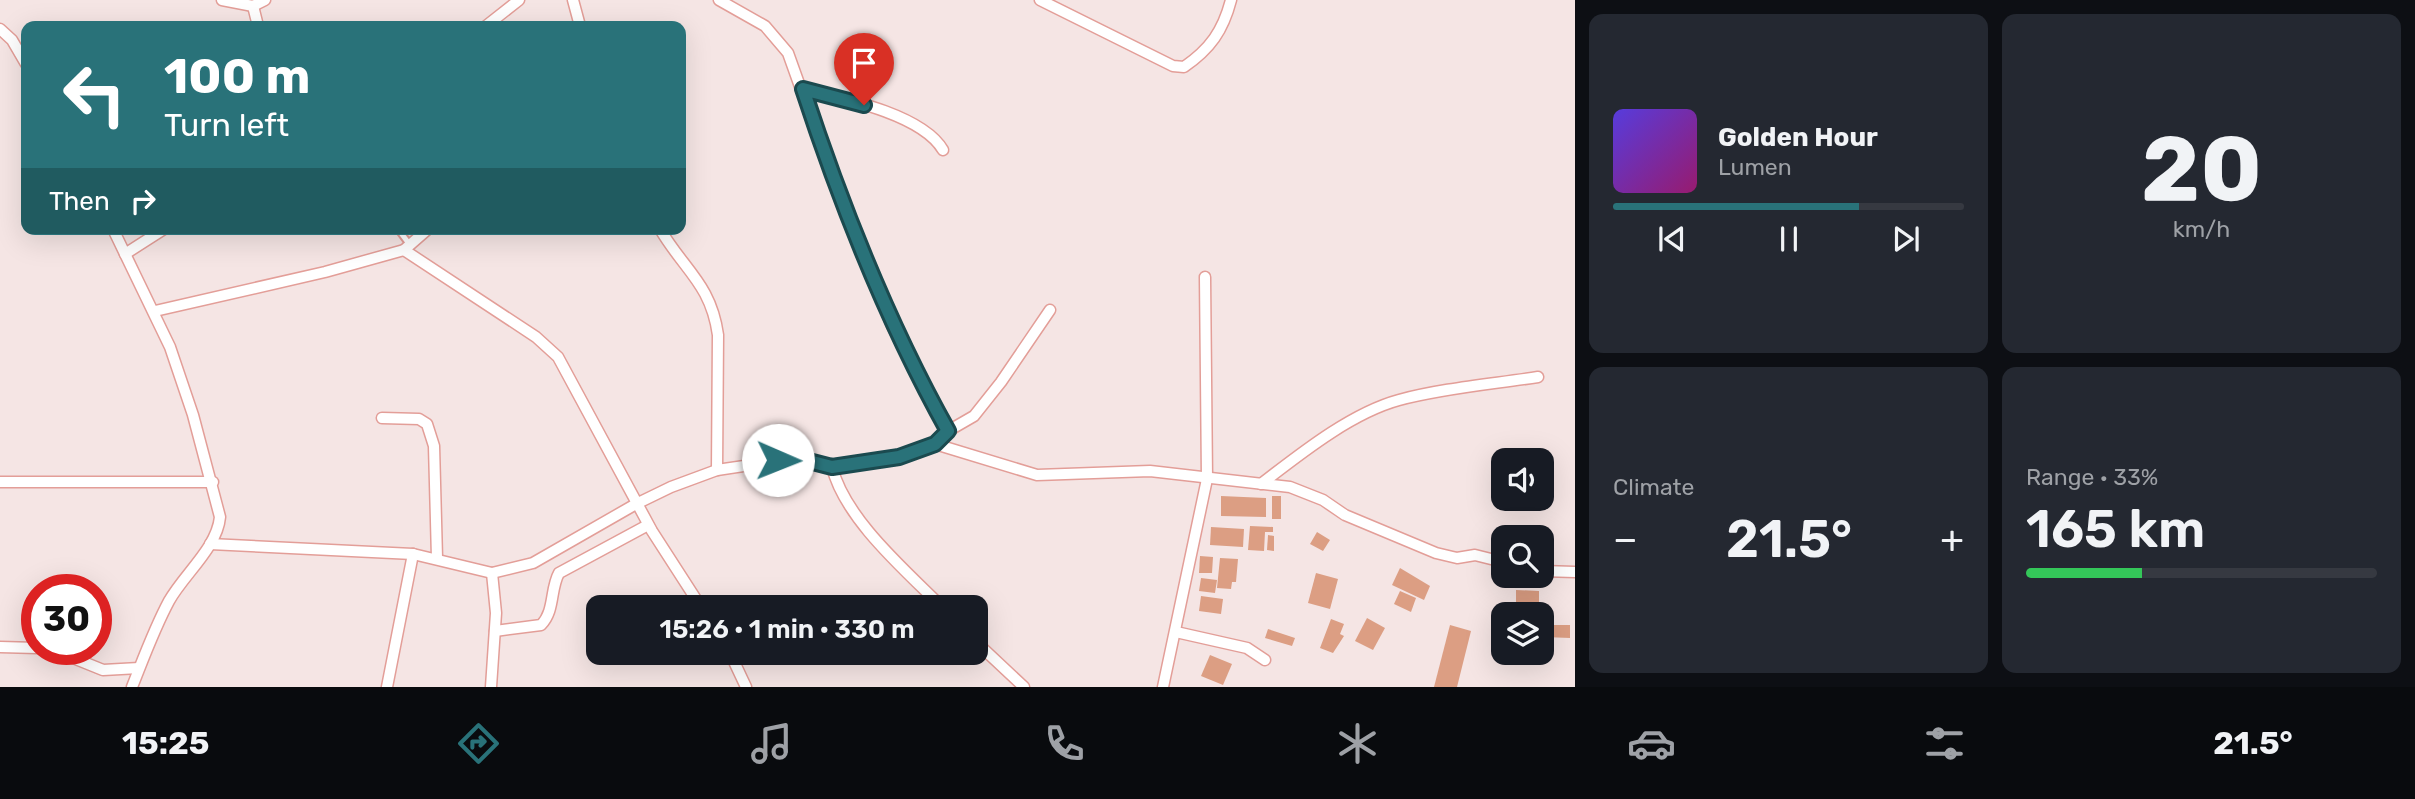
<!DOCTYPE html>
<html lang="en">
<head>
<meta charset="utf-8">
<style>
  :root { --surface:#171b24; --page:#242831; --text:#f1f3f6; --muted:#9ea1a6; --line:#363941; --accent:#297279 }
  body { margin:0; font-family:Rubik,sans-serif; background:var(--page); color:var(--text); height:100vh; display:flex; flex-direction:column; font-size:26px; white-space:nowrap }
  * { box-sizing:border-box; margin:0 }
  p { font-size:23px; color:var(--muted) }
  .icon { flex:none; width:38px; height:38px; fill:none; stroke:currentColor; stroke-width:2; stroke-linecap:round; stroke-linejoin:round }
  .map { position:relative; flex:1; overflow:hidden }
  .panel { display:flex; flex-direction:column; gap:14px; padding:14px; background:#0d0f14; width:840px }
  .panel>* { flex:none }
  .top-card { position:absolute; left:21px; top:21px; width:665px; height:214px; border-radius:14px; box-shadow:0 7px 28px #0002; background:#297279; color:#fff; overflow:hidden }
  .controls { position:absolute; left:1491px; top:448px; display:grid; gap:14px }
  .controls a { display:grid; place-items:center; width:63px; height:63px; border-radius:14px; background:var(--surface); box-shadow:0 7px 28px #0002; font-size:35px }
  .speed { position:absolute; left:21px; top:574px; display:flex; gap:14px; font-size:35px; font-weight:700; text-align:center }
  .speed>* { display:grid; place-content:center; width:91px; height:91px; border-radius:50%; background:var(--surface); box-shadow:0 7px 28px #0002; line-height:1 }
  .speed .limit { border:10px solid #d22; background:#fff; color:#111 }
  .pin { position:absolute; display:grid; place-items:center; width:60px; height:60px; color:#fff; margin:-72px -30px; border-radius:50% 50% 50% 0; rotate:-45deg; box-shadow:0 0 7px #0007 }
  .pin .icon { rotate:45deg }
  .me { position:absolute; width:77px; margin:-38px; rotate:91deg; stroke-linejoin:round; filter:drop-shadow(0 0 5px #0008) }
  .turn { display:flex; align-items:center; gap:24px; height:147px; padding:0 28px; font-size:32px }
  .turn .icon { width:91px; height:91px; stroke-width:2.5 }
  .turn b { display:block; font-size:49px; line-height:60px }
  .then { display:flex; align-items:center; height:66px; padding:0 28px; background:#0003; gap:14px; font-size:26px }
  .big { font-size:52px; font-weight:600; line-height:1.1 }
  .panel .widget { flex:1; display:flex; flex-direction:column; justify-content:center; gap:10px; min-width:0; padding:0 24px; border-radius:14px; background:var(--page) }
  .panel .dial { align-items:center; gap:0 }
  .dial b { font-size:91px; line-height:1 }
  .song { display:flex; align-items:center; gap:21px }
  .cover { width:84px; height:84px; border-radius:10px; background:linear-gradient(135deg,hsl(250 70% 55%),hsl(320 70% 35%)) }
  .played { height:7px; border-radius:4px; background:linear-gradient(90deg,var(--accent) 70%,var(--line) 70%) }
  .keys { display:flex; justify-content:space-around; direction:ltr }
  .heat { display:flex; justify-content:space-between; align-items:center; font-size:38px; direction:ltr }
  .charge { height:10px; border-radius:5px; background:linear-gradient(90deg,#34c759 33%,var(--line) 0) }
  .panel .tiles { flex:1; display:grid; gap:14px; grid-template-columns:repeat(2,1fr) }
  .trip { position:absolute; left:586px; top:595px; width:402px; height:70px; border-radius:14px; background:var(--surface); box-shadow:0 7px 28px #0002; font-weight:600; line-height:70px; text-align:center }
  .dock { display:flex; height:112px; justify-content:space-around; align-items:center; background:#090b0e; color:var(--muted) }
  .dock .icon { width:49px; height:49px }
  .dock .current { color:var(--accent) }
  .dock b { font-size:32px; color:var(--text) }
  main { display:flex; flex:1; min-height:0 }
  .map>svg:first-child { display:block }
  .building { fill:#dc9e83 }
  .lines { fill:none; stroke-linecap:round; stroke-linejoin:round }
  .lane-casing { stroke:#e39e98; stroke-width:9 }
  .street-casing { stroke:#e39e98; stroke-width:13 }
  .lane { stroke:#fff; stroke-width:5 }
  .street { stroke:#fff; stroke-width:10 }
  .route-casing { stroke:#1b4a4f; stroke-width:18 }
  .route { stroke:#297279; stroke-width:12 }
</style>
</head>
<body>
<main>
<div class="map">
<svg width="1575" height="687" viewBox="0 0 1575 687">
  <rect width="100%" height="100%" fill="#f5e5e4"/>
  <g class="building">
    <polygon points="1221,496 1266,498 1266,517 1221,516"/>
    <rect x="1272" y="496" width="9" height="23"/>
    <polygon points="1250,526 1273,527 1273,532 1265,532 1264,551 1248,550"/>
    <polygon points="1211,527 1244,529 1243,547 1210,545"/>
    <polygon points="1317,532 1330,540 1323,551 1310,544"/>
    <polygon points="1268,535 1274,536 1274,551 1267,550"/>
    <polygon points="1200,556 1213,557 1212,573 1199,573"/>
    <polygon points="1220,558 1238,559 1236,582 1232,582 1231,589 1217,588"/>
    <polygon points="1400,568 1430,586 1424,600 1392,585"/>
    <polygon points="1316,573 1338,579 1330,609 1308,603"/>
    <polygon points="1201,578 1217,580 1215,593 1199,591"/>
    <polygon points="1516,590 1539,591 1539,614 1516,613"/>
    <polygon points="1400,591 1416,598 1411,612 1394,604"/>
    <polygon points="1201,596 1223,599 1221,614 1199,611"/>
    <polygon points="1367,618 1385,628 1373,650 1355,641"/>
    <polygon points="1331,619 1344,624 1340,634 1344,636 1333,653 1320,648"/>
    <polygon points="1450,625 1471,631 1457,687 1434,687"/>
    <polygon points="1545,625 1570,625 1570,638 1544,637"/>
    <polygon points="1268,629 1295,638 1292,646 1265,638"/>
    <polygon points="1210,655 1232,664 1223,685 1201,676"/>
  </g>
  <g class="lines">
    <g class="lane-casing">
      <polyline id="lane" points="398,229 410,245"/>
    </g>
    <g class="street-casing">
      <g id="street">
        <polyline points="222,0 253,6 265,0"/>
        <polyline points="573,0 580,26"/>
        <polyline points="719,0 765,26 788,53 841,201 893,328 948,431"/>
        <path d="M1040 0 1173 66 1184 67C1210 49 1223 31 1231 0"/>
        <polyline points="253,6 258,26"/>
        <polyline points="486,26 519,0"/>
        <polyline points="0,29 12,40 26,64"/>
        <path d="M803 89C842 98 922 114 943 150"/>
        <path d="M113 229 170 347 193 415 220 517C217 548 184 574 169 601 154 629 144 657 132 687"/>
        <path d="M660 229C684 270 711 284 718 335L717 470"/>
        <polyline points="404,250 536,337 558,357 652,531 701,607"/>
        <polyline points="125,254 164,229"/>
        <polyline points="155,311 325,272 404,250 428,229"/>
        <polyline points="382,418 419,419 427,424 434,446 437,558"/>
        <polyline points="935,444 1037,475 1150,471 1290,487 1323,500 1345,515 1436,553 1457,558 1475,555 1503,562"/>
        <path d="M832 467C845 519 905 570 942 607"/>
        <polyline points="0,482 213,482"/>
        <path d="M1261 484C1300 454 1351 413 1399 400 1444 388 1493 384 1538 377"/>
        <polyline points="210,544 413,554 492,573 533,563 636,504 671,487 717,470 797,458 832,467 899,457 935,444 948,431 974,416 1001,382 1050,310"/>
        <polyline points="1542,571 1575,572"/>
        <path d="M495 631 541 625C555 611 550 589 559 573L648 525"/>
        <polyline points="1176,632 1247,648 1265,660"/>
        <polyline points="976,642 1024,687"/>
        <polyline points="0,647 37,648"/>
        <polyline points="51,649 103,670 139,668"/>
        <polyline points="730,653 746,687"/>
        <polyline points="387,687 413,554"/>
        <polyline points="491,687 496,613 492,573"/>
        <polyline points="1163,687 1207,479 1205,277"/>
      </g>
    </g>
    <use href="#lane" class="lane"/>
    <use href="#street" class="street"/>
  </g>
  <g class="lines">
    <g class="route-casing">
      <path id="route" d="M778 460 797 458 832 467 899 457 935 444 948 431C887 322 842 208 803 89L864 105"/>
    </g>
    <use href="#route" class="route"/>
  </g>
</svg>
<div class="controls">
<a><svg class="icon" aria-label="sound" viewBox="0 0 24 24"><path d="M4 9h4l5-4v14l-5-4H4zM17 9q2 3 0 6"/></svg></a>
<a><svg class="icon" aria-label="search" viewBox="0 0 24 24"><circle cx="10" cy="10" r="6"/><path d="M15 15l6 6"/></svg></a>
<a><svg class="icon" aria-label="layers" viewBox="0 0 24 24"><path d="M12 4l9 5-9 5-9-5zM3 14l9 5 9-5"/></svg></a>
</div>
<div class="speed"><div class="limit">30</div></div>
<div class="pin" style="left:864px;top:105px;background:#d93025"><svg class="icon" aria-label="arrive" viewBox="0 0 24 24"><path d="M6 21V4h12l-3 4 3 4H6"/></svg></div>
<svg class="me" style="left:778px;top:460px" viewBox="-20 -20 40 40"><circle r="19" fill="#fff"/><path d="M0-13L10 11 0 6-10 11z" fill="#297279"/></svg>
<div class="trip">15:26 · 1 min · 330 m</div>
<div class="top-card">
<div class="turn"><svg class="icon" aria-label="left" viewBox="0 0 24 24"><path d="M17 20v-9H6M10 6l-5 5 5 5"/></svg><div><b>100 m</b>Turn left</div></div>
<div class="then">Then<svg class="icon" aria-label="right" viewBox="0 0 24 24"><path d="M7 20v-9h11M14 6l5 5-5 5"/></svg></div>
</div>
</div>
<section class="panel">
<div class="tiles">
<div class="widget">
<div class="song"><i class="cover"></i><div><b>Golden Hour</b><p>Lumen</p></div></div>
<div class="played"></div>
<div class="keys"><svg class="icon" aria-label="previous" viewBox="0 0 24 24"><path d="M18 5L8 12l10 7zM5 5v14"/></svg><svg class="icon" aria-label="pause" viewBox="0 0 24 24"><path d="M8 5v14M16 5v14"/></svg><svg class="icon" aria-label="next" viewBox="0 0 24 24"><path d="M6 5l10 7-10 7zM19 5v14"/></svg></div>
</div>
<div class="widget dial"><b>20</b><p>km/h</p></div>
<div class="widget"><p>Climate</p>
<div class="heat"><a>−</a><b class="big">21.5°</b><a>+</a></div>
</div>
<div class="widget"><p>Range · 33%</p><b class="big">165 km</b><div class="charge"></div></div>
</div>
</section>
</main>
<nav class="dock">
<b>15:25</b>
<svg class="icon current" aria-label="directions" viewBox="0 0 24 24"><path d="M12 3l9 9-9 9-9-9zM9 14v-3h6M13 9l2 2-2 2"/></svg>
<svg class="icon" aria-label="music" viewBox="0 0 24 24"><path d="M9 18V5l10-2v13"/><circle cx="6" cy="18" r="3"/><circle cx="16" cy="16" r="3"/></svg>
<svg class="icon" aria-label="phone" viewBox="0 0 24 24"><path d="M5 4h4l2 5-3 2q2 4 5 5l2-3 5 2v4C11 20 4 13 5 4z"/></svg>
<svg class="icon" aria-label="climate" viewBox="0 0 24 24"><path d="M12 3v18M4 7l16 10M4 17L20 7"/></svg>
<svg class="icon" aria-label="car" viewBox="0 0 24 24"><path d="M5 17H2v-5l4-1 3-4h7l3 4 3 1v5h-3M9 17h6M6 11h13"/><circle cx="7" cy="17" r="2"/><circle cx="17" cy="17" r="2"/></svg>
<svg class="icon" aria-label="filters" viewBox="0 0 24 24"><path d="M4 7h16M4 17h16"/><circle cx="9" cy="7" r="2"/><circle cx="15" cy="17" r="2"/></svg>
<b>21.5°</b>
</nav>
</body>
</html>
